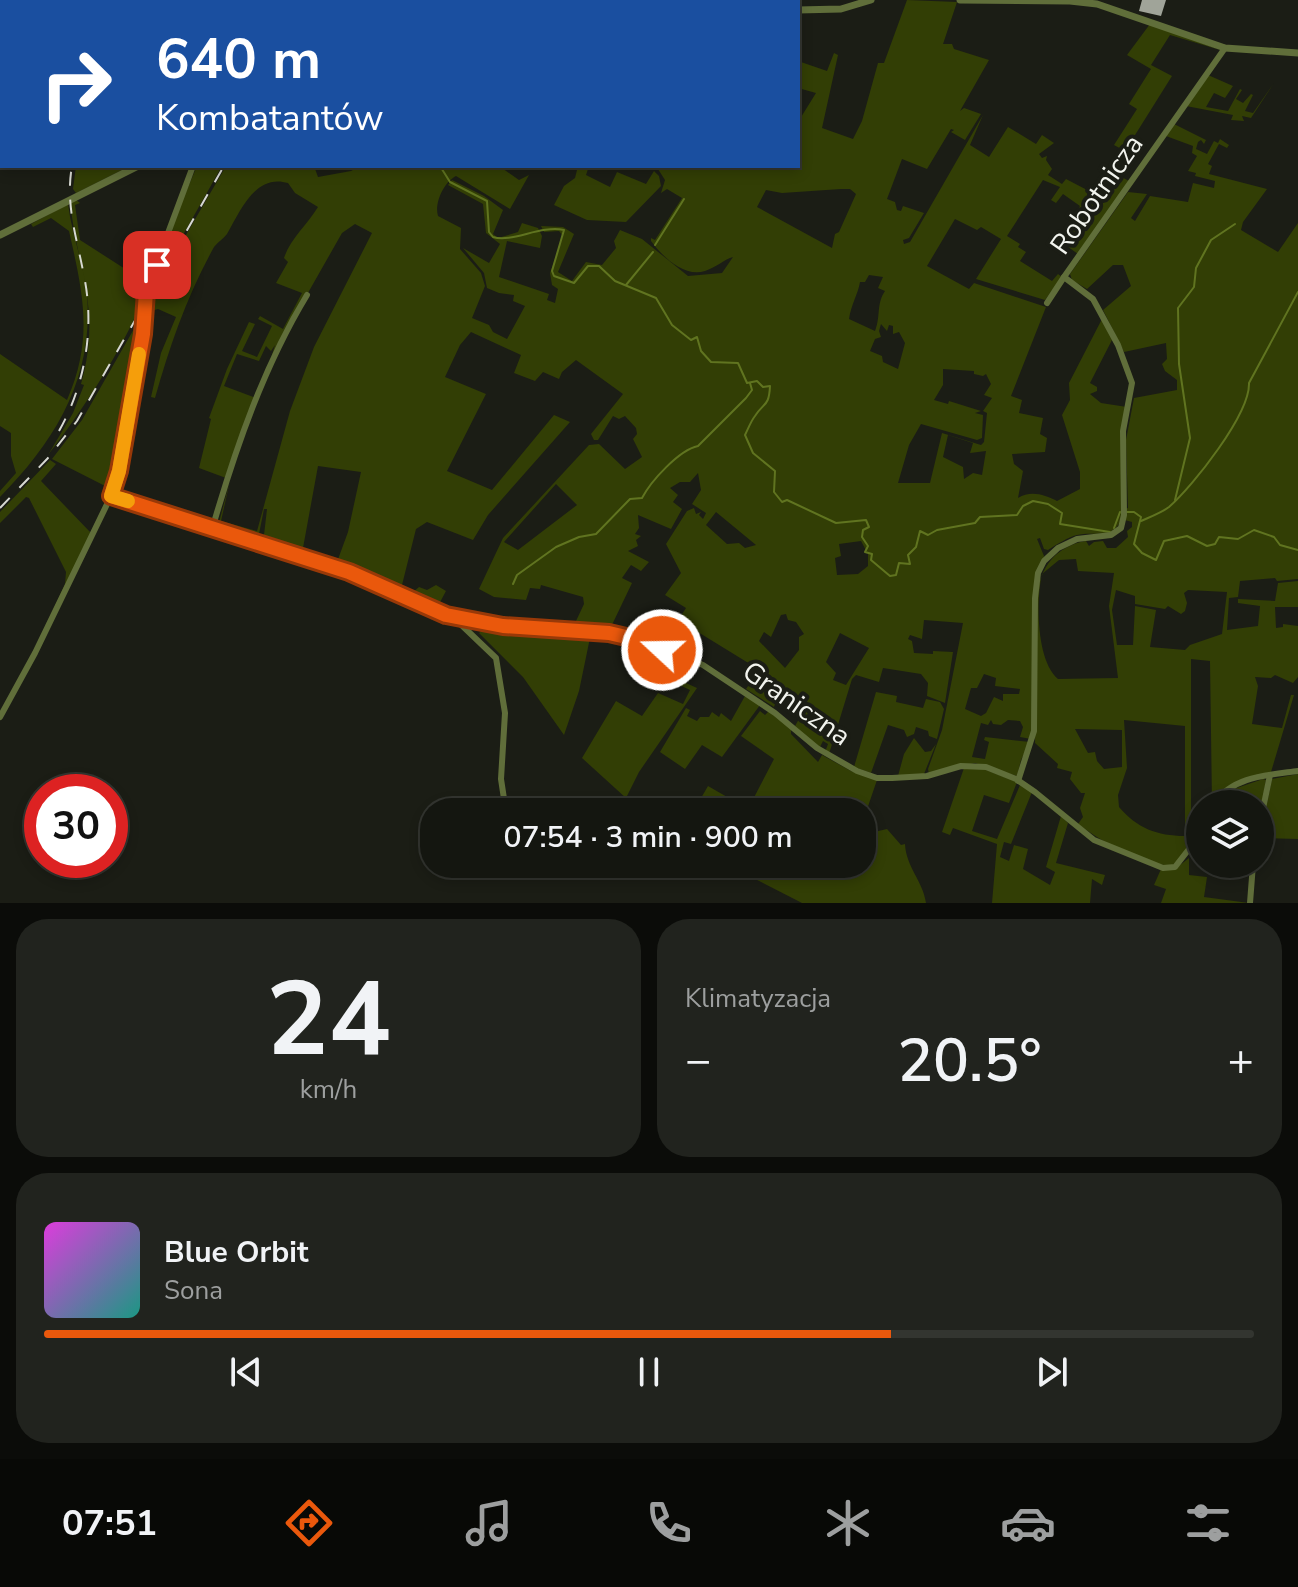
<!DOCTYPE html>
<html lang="pl">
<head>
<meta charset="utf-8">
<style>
  :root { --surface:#141610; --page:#21231e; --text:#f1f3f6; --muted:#9d9f9f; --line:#333530; --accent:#ea580c }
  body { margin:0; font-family:"Nunito Sans",sans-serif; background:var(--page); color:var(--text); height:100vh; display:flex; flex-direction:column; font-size:30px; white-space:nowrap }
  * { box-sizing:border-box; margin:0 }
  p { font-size:26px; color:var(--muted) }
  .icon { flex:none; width:44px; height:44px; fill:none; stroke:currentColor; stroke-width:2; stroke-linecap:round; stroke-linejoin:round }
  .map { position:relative; height:903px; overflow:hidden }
  .sheet { display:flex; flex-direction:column; gap:16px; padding:16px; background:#0b0c09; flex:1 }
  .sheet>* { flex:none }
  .banner { position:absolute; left:0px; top:0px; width:800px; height:168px; box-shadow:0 4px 12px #0003,0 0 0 2px var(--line); background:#1a4fa0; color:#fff; overflow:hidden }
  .controls { position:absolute; left:1186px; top:790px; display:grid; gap:16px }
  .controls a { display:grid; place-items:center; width:88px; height:88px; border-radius:50%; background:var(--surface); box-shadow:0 4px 12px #0003,0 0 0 2px var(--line); font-size:40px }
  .speed { position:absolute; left:24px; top:774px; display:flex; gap:16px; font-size:40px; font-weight:700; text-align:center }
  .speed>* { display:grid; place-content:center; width:104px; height:104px; border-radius:50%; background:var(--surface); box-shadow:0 4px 12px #0003,0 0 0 2px var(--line); line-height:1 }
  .speed .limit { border:12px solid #d22; background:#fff; color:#111 }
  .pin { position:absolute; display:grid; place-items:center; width:68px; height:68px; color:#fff; margin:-34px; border-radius:16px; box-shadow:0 4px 12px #0006 }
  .me { position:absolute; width:88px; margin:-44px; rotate:291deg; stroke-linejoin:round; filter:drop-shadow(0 0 6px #0008) }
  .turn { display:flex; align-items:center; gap:28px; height:168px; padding:0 24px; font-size:36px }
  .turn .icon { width:104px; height:104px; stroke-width:2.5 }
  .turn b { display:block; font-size:56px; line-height:68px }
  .big { font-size:60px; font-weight:600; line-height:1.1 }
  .sheet .widget { flex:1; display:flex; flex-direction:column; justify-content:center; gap:12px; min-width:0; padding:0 28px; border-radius:32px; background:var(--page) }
  .sheet .dial { align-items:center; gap:0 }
  .dial b { font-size:104px; line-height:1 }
  .song { display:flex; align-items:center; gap:24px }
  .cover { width:96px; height:96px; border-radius:12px; background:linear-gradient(135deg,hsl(300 70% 55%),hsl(170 70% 35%)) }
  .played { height:8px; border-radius:4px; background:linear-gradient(90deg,var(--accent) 70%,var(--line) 70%) }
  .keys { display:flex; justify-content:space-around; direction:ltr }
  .heat { display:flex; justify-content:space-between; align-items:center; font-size:44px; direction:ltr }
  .sheet .tiles { flex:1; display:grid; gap:16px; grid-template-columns:1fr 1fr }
  .widget:last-child { grid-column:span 2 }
  .trip { position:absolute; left:420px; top:798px; width:456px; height:80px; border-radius:32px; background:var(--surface); box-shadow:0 4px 12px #0003,0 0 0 2px var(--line); font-weight:600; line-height:80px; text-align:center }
  .tab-bar { display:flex; height:128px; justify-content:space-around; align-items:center; background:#080906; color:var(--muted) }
  .tab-bar .icon { width:56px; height:56px }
  .tab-bar .selected { color:var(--accent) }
  .tab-bar b { font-size:36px; color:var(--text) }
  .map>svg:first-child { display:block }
  .green { fill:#323e05; fill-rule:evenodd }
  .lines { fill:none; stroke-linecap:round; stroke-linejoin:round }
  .stream { stroke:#607420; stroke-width:2 }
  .building { fill:#a0a499 }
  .minor { stroke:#606e3a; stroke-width:6 }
  .tertiary { stroke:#606e3a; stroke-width:7 }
  .rail { stroke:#d7d9d2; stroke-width:2; stroke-dasharray:14 14; stroke-linecap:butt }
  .route-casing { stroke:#983908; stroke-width:20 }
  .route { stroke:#ea580c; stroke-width:14 }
  .slow { stroke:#f59e0b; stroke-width:14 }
  .labels { text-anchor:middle; stroke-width:8; stroke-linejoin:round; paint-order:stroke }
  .street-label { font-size:28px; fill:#f2f4ee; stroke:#1b1d15 }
</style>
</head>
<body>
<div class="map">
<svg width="1298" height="903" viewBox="0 0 1298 903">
  <rect width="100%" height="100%" fill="#1b1d15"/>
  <g class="green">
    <path d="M907 0 957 2 943 44H952L954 49 989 60 960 111 964 108 981 114 965 140 951 132 954 130 951 129 927 169 902 159 887 199 895 202 897 210 901 211 903 206 924 213 909 238 903 240 904 244 910 242 983 115 970 145 989 157 1008 127 1036 144 1042 135 1054 143 1039 154 1042 158 1047 156 1046 160 1052 169 1048 175 1062 184 1066 179 1089 191 1092 185 1113 188 1119 180 1113 176 1116 174 1129 181 1078 254 1057 239 1080 206 1063 194 1056 203 1051 200 1060 187 1043 180 1007 236 1020 244 1018 247 1026 252 1020 261 1052 281 1058 274 1062 277 1045 300 976 279 1001 239 981 227 977 230 955 219 927 266 969 289 974 283 1046 307 1011 396 1022 400 1019 413 1043 418 1040 434 1047 438 1045 452 1012 454 1014 464 1023 471 1018 498C1031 490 1045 495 1057 501L1080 489V472L1062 415 1070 400 1069 383 1103 317 1113 338 1090 383 1097 387V391L1090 394 1101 403 1127 407 1122 431 1124 509 1128 508 1126 440 1134 398 1177 390V380L1165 371 1162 364 1167 359 1166 343 1124 352 1103 310 1131 286 1123 265H1113L1087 289 1072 280 1070 274 1128 192 1147 194 1131 218 1135 221 1150 196 1188 202 1193 183 1214 188 1215 181 1195 176 1196 173 1188 171 1197 156 1192 153 1193 146 1166 136 1149 160 1174 124 1206 140 1204 144 1201 140 1198 142 1196 149 1207 154 1214 141 1218 143 1220 139 1229 145 1227 148 1219 144 1208 164 1212 166 1209 174 1267 189 1243 222 1241 230 1278 252 1298 223V579L1277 581 1275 578 1240 581 1238 597 1229 598 1227 630 1258 626 1260 606 1238 603V599L1275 601 1278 583 1298 581V607H1275L1276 628 1283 627V624L1298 626V677L1293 683 1275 675 1271 678 1255 677 1258 686 1252 724 1282 728 1291 695H1294L1271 772 1230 785 1212 804 1210 661 1191 659V846L1173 865C1148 868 1097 839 1078 824L1083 817 1080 808 1085 793H1081L1070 779 1072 772 1057 768 1058 764 1035 743 1037 596C1040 567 1056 546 1086 541L1089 546 1094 542 1103 541 1107 548H1116L1128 537 1127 531 1132 527V522L1121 519C1114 540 1094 531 1077 535 1068 537 1056 545 1048 550L1044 549 1040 538 1037 539 1044 556 1038 573 1031 739 1020 737 1023 727 1020 721 1008 720 1001 725 993 724 991 720 988 725 981 723 972 757 985 759 989 742 984 740 985 737 1030 742 1021 760 1017 776 975 763 929 774 928 769 942 730 963 623 924 620 922 639 910 635 908 639 912 641 914 653 933 654V651L953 652 945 703 927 696 928 683 921 674 883 668 879 682 856 675 852 679 829 754 825 752 828 744 823 741 819 749 795 726 807 705 779 689 772 697 776 701 774 707 746 689 758 672 750 664 680 621 662 645 686 608 665 595 681 573 666 544 687 511 694 508 696 514 701 512 699 515 703 519 706 513 692 504 701 490 698 473 690 482H680L670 488 678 495 673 502 682 509 671 529 638 515 639 528 635 534 641 536 636 540 638 546 628 551 649 562 641 571 631 565 622 578 632 583 610 629 561 627V622L576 621 584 604 583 597 541 585 540 589 530 588 526 600 494 597 479 589 503 538 589 445 599 444 625 469 642 457 633 439 637 434 636 428 625 416 619 419 613 416 598 440H594L591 434 623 394 576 360 562 372 559 379 543 372 535 381 514 373 521 355 471 332 460 345 445 377 486 394 447 471 492 490 554 415 570 422 488 515 473 540 427 522 416 529 401 589 411 594 419 587 427 590 436 585 446 591 438 606 407 595 337 562 348 532 361 472 318 466 303 548 264 535 267 509H264L258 539 218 526 230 481 221 521 257 531 290 411 314 347 372 233 355 224 342 233 271 358 275 345 271 351 266 346 259 361 237 354 224 386 256 398 226 478 199 468 211 419 209 418 227 369 249 322 255 324 242 351 257 357 272 326 258 319 260 316 283 329 302 293 276 283 288 262 284 258C290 239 307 225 318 207L295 193 288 183C255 173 240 212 227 234 223 239 218 242 214 247 187 296 170 345 155 398L151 397 161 353 176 317 158 309 151 311 144 342 147 302 226 166H285L287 170 314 166 318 177 351 171 360 166H499L519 180 529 175 510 209 456 176C444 182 434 203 438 216L461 228 460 249 481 273 485 286 472 318 489 325 493 332 507 339 525 306 513 301 514 295 499 293 487 288 484 273 463 248 489 263 500 244 486 233 483 204 448 185 452 180 484 196 503 210 493 234 498 238 518 232 522 223 538 228 542 236 540 248 507 241 499 277 549 294 547 300 555 303 558 289 552 285 550 273 563 236 559 231 544 232 541 226 563 227 574 234 558 272 572 281 586 262 602 265 616 248 614 241 620 230 642 239 688 276 722 273 733 257C725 259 715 268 705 271 684 278 662 256 651 241V238L655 240 682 198 667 189 661 193 665 180 656 166H798V122L816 93 798 88V61L827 71 834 53 838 55 822 128 853 139 862 121 878 63H884ZM841 189H850L856 194 839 232 835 234 832 248 757 207 766 190 782 193ZM869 275 883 277 878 288 885 291C876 304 881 316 875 331L849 319C851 305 858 294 860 282H865ZM881 324 887 331 889 325 893 326V334L899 332 905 343 898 369 883 362 882 356 870 351 875 339 881 337 879 331ZM943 369 974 371V374L983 376 986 374 991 384 984 395 992 398 983 411 987 413 984 442 981 445 942 433 930 483H898L909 445 921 424 977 440 982 438 983 415 975 413 981 411 949 401 948 404 934 400 943 385ZM948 435 973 443 970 453 986 451 982 475 973 473 964 479 963 467 943 457ZM556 484 577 505 518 550 504 542ZM716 512 756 545 745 548 739 543 727 544 706 525ZM861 541 868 554V566L858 574 837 575 835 558 841 556 839 544ZM1076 559 1078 571 1114 573 1109 606 1118 678 1058 679C1036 660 1036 600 1042 574L1059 560ZM1116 590 1135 596V604L1165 609 1168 606 1181 614 1185 611 1187 603 1184 593 1188 590 1227 592 1222 634 1190 645 1185 650 1150 647 1156 610 1135 606 1133 645H1117L1112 610ZM786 614 788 620 796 622 804 634 799 637V650L785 668 759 641 764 632 771 637 781 615ZM840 633 869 648 846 685 833 680 836 673 826 662ZM984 674 996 678 995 686 1020 689 1019 694H1003V701L994 697 986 713 981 716 965 709 971 688H977ZM1124 720 1185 726V836C1157 836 1137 828 1119 807L1118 795 1127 768ZM1075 729 1122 730V767L1104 769 1097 761 1095 752 1088 753Z"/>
    <polygon points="1150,24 1220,50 1170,35 1151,65 1172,76 1125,151 1114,145 1137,109 1129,104 1151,69 1127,55"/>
    <polygon points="1208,75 1233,86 1225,98 1214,93 1206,107 1228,111 1240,89 1242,90 1236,99 1243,103 1251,94 1253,95 1245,111 1253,113 1274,83 1251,118 1242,116 1244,121 1231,120 1233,115 1186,106"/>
    <polygon points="76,166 130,166 76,193 73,189"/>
    <polygon points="197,166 222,166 148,297 174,220"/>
    <polygon points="578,166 589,166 586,175 610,187 617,172 646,184 654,171 659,176 661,186 626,222 587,220 554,205 564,186 575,178"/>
    <path d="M76 200 80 203 75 205 80 240 147 283C137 330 79 416 48 455L73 413 84 385 81 384C101 312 80 277 71 210V202Z"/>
    <path d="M68 204C72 235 84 265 87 295 94 377 56 440 0 497V491L16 473 11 456V433L0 426V354L67 400C94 339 83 293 69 231L51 218 33 227 31 224Z"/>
    <polygon points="143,313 116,473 111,489 52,459 82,420"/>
    <polygon points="50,460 56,464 41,481 91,533 38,643 65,584 66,572 29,498 26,497 0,523 0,512"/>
    <polygon points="485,627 532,634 574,631 591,633 579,691 564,735 523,677 479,633"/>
    <polygon points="675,678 697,688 639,772 626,798 582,758 616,701 642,716 658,693 683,704 690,690 673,682"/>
    <polygon points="876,692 897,696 896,702 923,708 926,699 940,702 944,709 937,739 929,736 928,731 916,727 914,734 907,737 904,730 888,725 871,773 854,767"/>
    <polygon points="745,696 760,705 722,757 702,745 685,769 660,752 686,708 690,710 687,716 697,721 700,717 709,717 712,712 719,717 721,713 731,721"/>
    <polygon points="770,710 791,728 791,734 818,762 822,755 851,771 877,780 862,824 862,812 693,812 708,786 748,809 774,759 741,736 760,711 765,715"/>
    <polygon points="914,738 925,752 931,751 936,744 924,774 898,776 904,754"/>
    <polygon points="964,768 981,768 1017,782 1009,803 984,795 972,831 997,839 1020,785 1032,792 1011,844 1004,842 1000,857 1009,861 1014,845 1028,849 1023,869 1050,885 1055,872 1046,867 1061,816 1068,823 1056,863 1105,875 1102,885 1092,879 1090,903 992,903 997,844 953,828 950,835 942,832"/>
    <polygon points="1298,774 1298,839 1260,838 1272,779"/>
    <polygon points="1263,779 1266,780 1260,814 1260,804 1220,804 1231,790"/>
    <path d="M862 827 874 832 887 829 901 845 905 844C906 867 923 881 926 903H802L726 864H778L807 878 812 864H862Z"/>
    <polygon points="1189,858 1189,875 1207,877 1204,897 1249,903 1161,903 1166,889 1154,885 1161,869 1175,869"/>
  </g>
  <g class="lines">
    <g class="stream">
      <polyline points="178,0 181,2"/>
      <path d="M440 166 450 182 487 201 489 232 493 237C512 243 540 225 564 230L552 271 554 276 574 283 588 266H599L615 281 656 298 672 325 691 340 697 337 701 351 711 362 738 363 747 383 757 381 763 387 770 386C769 407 764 402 755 416 751 421 748 429 745 435L753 453 775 471 774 492 782 502 787 500 836 523 866 520 869 527 863 530 862 537 868 546 865 552 872 554 871 560 890 576 896 575 899 563 910 564 908 555 916 547 920 531 928 535 937 530 975 523 980 517 1017 515 1023 506 1033 501 1048 504 1062 513 1060 524 1110 532"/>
      <polyline points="655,245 684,199"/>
      <polyline points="626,285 653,252"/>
      <polyline points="1175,500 1190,438 1179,364 1178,308 1194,287 1196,268 1211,240 1235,224"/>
      <polyline points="1126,512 1134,512 1141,517 1134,544 1142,553 1156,560 1164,541 1187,536 1207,546 1215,544 1219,537 1238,539 1254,530 1274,537 1280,545 1298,550"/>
      <path d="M1141 521C1150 517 1161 513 1169 507 1193 486 1250 414 1249 383L1298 292"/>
      <polyline points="1114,528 1120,512"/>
      <path d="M513 584 517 575 556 547 579 537 596 534 630 499 642 498C651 481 679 450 698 446L746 398 752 390 750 383"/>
    </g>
  </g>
  <polygon class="building" points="1142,0 1166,0 1161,16 1139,11"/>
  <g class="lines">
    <g class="minor">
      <polyline points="195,0 199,2"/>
      <polyline points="1047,303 1064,277"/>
      <polyline points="111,496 349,572 446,615 503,626 576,629 643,641 703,665 775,713 817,748 857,771 877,778 892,778 927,776 961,766 986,767 1016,779 1035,792 1094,840 1163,868 1175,867 1200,835"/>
      <path d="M213 526C236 447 264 366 307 295"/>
      <polyline points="452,616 496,658 505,713 501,779 506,812"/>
      <polyline points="0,717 35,653 111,496 119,471 143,334 146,292 193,166"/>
      <polyline points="1018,781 1034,731 1035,598 1038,573 1044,561 1058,548 1077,539 1111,535 1121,528 1124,515 1123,431 1132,383 1118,345 1093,299 1064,277 1225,48"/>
      <path d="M1214 804C1232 776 1268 775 1298 771"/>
      <polyline points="1260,823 1270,775"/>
      <polyline points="1250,903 1253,864"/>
    </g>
    <g class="tertiary">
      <polyline points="686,0 702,2"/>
      <polyline points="960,0 1070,1 1097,4 1225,48 1298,53"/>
      <polyline points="331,2 333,0"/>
      <polyline points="798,10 841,9 871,0"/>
      <polyline points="0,235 138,166"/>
    </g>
    <g class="rail">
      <polyline points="203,2 205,0"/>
      <polyline points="348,2 350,0"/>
      <path d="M59 431C85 385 95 328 84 276 77 238 65 205 72 166"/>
      <polyline points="0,508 48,458 77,421 224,166"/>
    </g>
  </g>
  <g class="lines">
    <g class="route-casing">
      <polyline id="route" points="157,265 146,292 143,334 119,471 111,496 349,572 446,615 503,626 609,633 643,641 662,650"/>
    </g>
    <use href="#route" class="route"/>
    <polyline class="slow" points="128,501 111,496 119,471 139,354"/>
  </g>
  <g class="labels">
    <g class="street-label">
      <text transform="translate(1096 194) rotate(-55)" y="10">Robotnicza</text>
      <text transform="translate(797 703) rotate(35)" y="10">Graniczna</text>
    </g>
  </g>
</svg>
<div class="controls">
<a><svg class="icon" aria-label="layers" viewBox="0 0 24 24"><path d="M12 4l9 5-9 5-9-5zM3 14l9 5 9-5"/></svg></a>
</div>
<div class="speed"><div class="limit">30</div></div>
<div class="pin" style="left:157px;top:265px;background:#d93025"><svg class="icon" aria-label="arrive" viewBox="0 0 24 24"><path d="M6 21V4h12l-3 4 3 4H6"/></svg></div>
<svg class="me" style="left:662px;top:650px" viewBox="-20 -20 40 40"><circle r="17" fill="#ea580c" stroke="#fff" stroke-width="3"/><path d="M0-11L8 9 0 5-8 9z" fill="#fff"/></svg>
<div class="trip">07:54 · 3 min · 900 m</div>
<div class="banner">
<div class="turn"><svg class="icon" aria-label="right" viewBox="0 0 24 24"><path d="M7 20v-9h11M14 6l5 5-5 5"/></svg><div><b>640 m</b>Kombatantów</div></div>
</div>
</div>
<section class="sheet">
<div class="tiles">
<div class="widget dial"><b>24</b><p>km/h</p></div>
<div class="widget"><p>Klimatyzacja</p>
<div class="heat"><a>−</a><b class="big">20.5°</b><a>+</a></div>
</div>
<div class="widget">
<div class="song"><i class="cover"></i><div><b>Blue Orbit</b><p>Sona</p></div></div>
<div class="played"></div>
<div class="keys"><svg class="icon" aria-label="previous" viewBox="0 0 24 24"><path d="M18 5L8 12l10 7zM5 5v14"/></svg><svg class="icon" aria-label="pause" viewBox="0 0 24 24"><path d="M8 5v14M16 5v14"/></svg><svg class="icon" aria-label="next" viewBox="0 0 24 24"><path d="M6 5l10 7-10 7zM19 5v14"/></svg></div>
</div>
</div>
</section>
<nav class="tab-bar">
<b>07:51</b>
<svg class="icon selected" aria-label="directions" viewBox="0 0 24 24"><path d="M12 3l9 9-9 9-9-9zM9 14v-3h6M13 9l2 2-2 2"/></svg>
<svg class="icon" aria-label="music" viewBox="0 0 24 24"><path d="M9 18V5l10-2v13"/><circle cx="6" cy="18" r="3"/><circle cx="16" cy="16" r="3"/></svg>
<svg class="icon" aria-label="phone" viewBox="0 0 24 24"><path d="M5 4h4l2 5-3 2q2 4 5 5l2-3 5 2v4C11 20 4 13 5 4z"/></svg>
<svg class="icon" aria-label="climate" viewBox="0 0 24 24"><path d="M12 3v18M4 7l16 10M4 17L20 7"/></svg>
<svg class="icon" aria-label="car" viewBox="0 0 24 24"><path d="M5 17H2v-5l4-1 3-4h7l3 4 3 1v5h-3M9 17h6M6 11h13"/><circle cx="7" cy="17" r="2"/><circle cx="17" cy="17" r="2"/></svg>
<svg class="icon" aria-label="filters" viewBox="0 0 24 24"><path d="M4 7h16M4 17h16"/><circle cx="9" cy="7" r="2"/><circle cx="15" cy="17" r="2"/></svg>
</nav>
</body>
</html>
